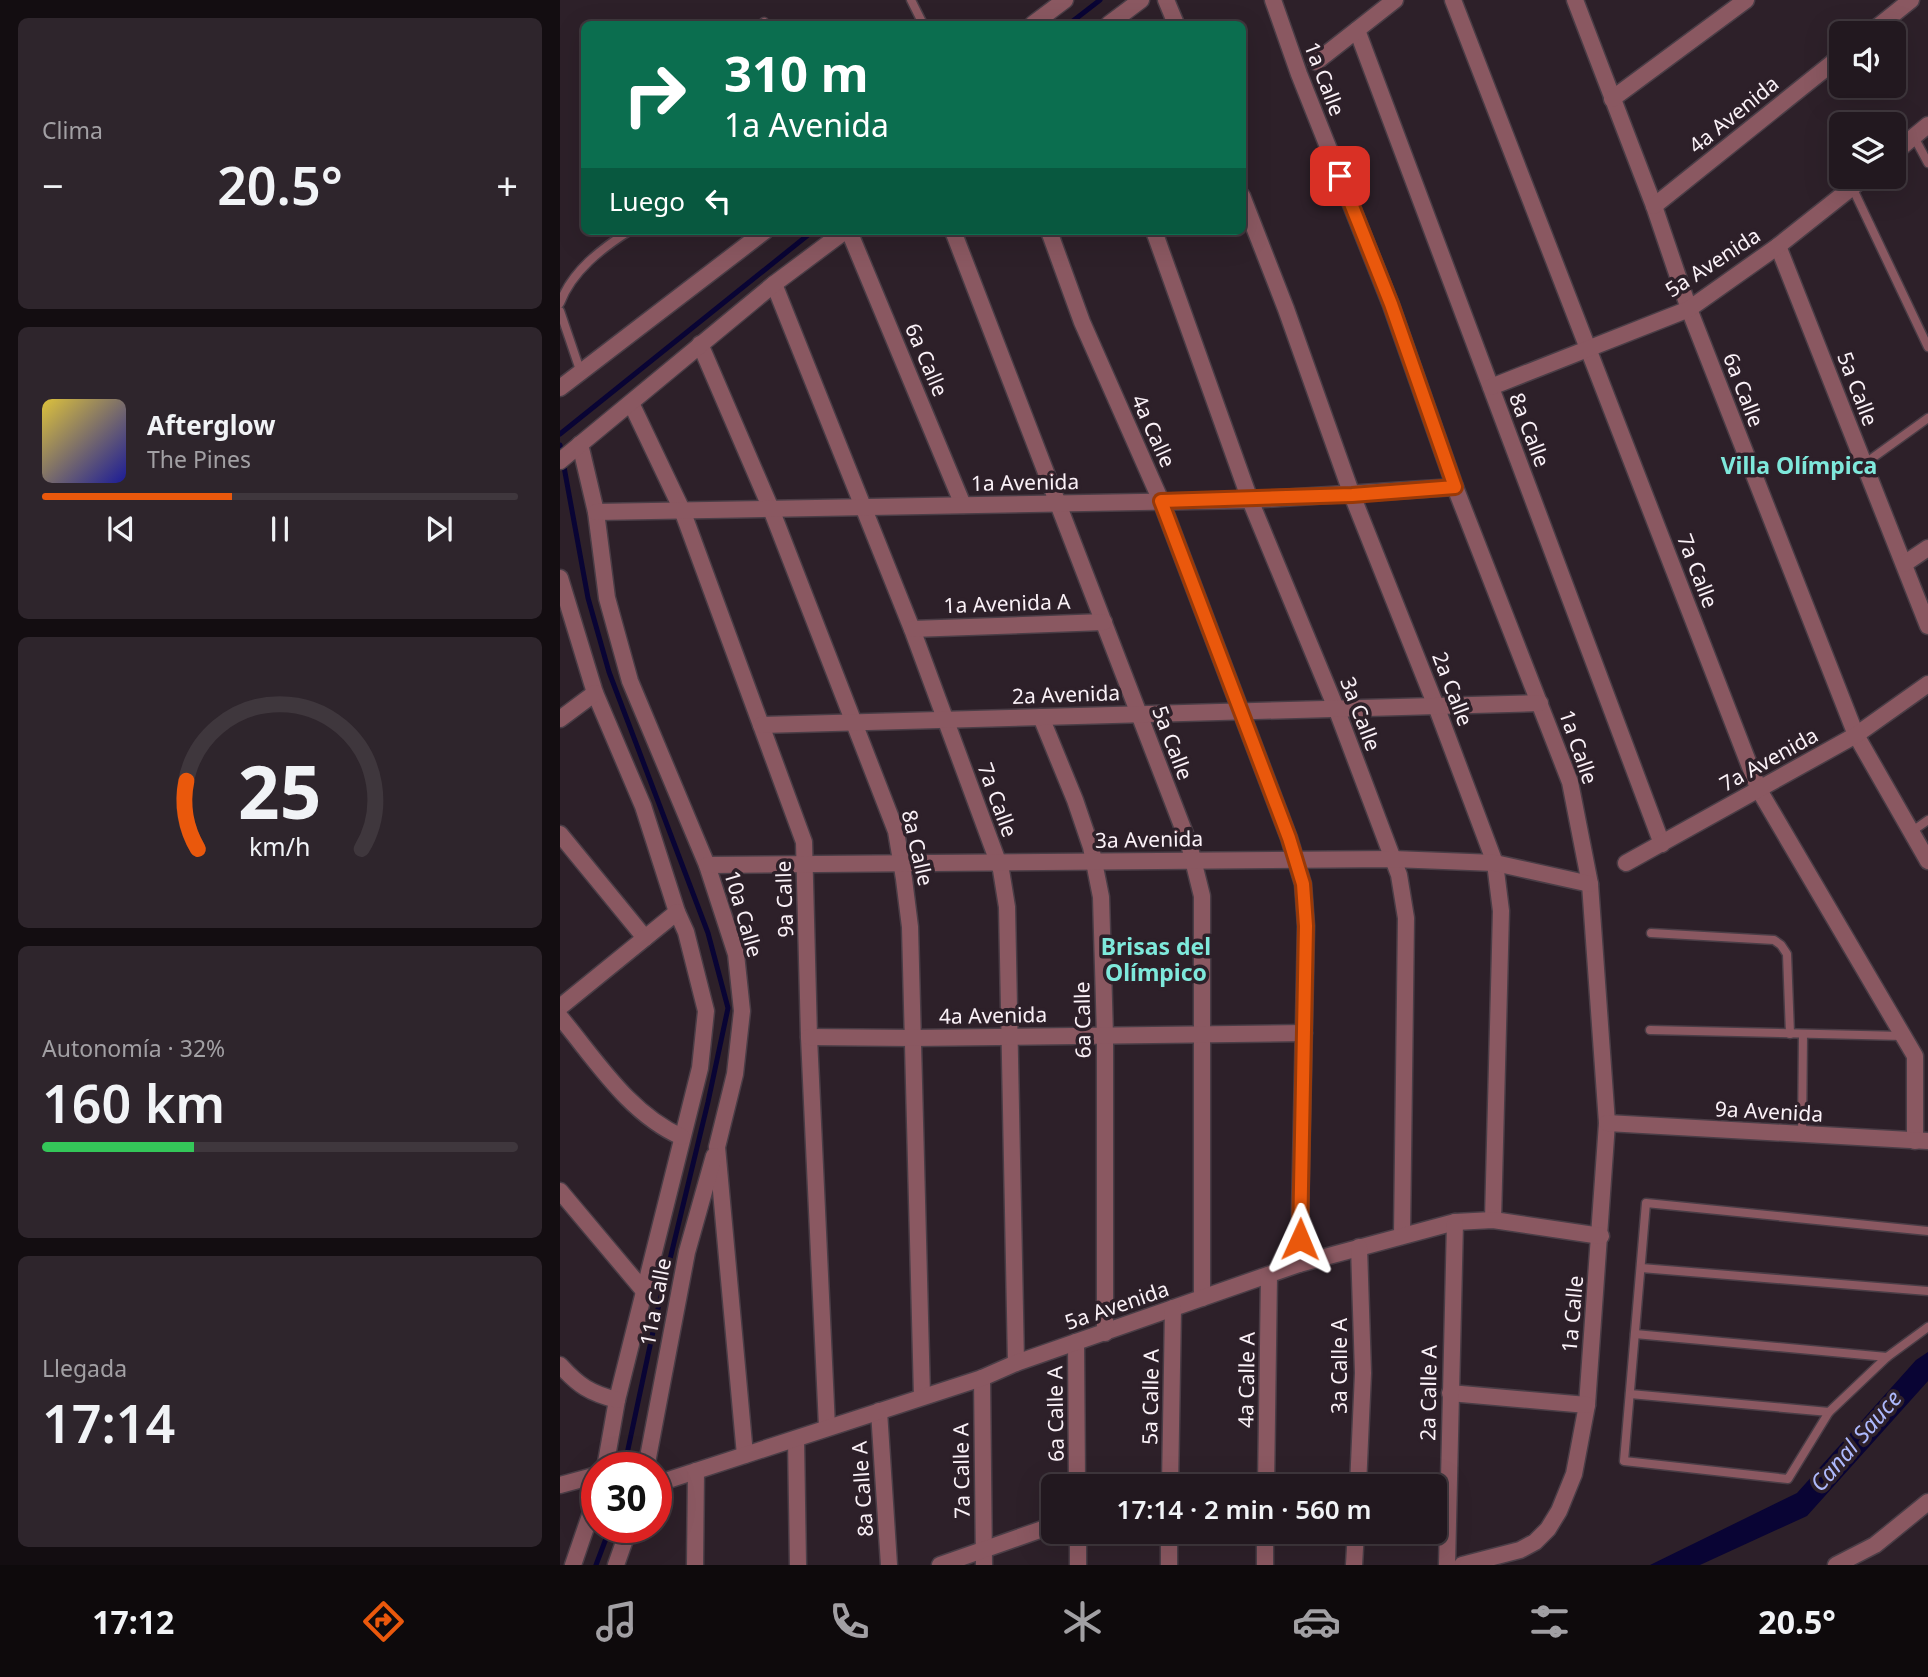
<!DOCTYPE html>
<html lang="es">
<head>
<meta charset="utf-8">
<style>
  :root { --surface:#22181f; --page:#2e252c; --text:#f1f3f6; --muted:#a2a0a4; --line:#3f373d; --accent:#ea580c }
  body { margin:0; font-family:"Noto Sans",sans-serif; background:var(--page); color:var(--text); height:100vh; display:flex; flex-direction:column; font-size:26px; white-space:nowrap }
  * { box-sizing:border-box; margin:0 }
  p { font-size:23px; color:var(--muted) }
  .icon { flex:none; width:38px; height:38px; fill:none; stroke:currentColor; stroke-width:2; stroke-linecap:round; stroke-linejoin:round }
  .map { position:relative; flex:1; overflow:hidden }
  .details { display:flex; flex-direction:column; gap:18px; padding:18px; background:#130d11; width:560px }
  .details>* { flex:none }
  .guide { position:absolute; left:21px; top:21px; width:665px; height:214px; border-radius:10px; box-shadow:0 7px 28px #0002,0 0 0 2px var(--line); background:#0b6e4f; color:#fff; overflow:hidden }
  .fabs { position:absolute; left:1269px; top:21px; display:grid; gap:14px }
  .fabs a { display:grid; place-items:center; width:77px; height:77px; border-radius:10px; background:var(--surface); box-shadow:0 7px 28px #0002,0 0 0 2px var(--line); font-size:35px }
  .speed { position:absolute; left:21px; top:1452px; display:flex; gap:14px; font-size:35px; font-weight:700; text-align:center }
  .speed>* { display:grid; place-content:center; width:91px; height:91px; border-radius:50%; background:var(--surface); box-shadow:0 7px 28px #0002,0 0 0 2px var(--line); line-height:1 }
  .speed .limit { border:10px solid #d22; background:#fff; color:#111 }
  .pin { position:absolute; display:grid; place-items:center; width:60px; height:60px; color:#fff; margin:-30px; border-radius:14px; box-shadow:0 4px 10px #0006 }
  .me { position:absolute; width:77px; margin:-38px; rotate:1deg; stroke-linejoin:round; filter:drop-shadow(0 0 5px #0008) }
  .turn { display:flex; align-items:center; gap:24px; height:147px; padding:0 28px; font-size:32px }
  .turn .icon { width:91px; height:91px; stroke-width:2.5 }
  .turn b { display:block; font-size:49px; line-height:60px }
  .then { display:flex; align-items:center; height:66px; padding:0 28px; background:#0003; gap:14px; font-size:26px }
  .big { font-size:52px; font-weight:600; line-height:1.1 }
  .details .widget { flex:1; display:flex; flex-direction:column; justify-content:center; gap:10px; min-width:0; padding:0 24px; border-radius:10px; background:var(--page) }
  .details .dial { align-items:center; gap:0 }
  .dial svg { height:182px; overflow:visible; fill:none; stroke:var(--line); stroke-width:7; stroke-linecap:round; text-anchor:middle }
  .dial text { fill:var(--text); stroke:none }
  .song { display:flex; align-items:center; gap:21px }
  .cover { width:84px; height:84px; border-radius:10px; background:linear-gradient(135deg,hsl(50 70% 55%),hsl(240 70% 35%)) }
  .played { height:7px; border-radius:4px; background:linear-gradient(90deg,var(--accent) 40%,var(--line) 40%) }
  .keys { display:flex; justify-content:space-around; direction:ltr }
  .heat { display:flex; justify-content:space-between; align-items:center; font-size:38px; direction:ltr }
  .charge { height:10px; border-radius:5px; background:linear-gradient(90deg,#34c759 32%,var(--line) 0) }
  .trip { position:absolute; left:481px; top:1474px; width:406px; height:70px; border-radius:10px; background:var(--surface); box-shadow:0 7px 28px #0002,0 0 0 2px var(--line); font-weight:600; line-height:70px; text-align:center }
  .tabs { display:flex; height:112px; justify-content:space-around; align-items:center; background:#0e0a0c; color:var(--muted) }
  .tabs .icon { width:49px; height:49px }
  .tabs .current { color:var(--accent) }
  .tabs b { font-size:32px; color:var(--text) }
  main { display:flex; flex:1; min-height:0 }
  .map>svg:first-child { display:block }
  .water { fill:#090434 }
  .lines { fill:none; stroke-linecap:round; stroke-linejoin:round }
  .stream { stroke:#090434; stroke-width:5 }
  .lane-casing { stroke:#4a3d46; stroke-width:11 }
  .street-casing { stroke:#4a3d46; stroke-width:19 }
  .lane { stroke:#8a5861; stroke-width:8 }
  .street { stroke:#8a5861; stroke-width:16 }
  .route-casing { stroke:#983908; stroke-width:18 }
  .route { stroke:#ea580c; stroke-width:12 }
  .labels { text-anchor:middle; stroke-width:7; stroke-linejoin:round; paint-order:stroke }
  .street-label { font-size:21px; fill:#faf1f7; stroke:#2d2029 }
  .neighbourhood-label { font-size:23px; font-weight:bold; fill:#7ee8db; stroke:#2d2029 }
  .water-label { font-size:23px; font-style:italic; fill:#aeb9fc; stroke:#2d2029 }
</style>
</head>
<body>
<main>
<section class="details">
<div class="widget"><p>Clima</p>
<div class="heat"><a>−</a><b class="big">20.5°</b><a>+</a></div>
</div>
<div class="widget">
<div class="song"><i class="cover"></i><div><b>Afterglow</b><p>The Pines</p></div></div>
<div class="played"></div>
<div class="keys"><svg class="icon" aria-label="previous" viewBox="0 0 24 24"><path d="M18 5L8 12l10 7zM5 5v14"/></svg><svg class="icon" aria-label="pause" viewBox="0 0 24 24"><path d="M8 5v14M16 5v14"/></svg><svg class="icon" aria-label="next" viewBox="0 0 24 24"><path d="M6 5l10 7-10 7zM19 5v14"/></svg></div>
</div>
<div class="widget dial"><svg viewBox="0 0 100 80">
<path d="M14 69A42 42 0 1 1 86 69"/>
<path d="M14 69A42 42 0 0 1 9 39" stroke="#ea580c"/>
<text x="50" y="56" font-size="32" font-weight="700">25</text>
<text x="50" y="72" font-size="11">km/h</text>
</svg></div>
<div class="widget"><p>Autonomía · 32%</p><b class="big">160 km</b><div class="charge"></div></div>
<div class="widget"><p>Llegada</p><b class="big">17:14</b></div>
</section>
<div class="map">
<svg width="1368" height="1565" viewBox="0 0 1368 1565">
  <rect width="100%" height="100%" fill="#2d2029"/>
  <polygon class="water" points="1368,1352 1368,1381 1247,1516 1140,1565 1090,1565 1237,1493 1356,1360"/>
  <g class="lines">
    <g class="stream">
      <polyline points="509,24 540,0"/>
      <polyline points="0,434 253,231"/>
      <polyline points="0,445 28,598 49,672 148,933 168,1008 148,1102 97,1313 64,1468"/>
      <polyline points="36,1565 50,1528"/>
    </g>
    <g class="lane-casing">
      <g id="lane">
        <polyline points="351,0 363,24"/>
        <polyline points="204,22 205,24"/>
        <polyline points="1354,137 1368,163"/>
        <polyline points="1292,187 1368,347"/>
        <path d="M0 303C12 271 41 249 69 231"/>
        <polyline points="0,311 21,373"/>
        <polyline points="1304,464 1368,418"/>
        <polyline points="1351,832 1368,820"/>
        <polyline points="1091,933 1214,940 1221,945 1227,954 1230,1034"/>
        <polyline points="1090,1030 1343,1036"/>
        <polyline points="1242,1135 1243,1034"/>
        <polyline points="1368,1231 1086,1203 1064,1461 1228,1479 1269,1412 1327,1357 1368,1327"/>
        <polyline points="1081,1268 1368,1291"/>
        <polyline points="1075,1334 1327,1357"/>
        <polyline points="1070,1394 1269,1412"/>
      </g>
    </g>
    <g class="street-casing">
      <g id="street">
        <polyline points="606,0 616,24"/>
        <polyline points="713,0 739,74 831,305 895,487 1010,782 1030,884 1047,1123 1027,1405 1014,1474 999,1511 988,1529 975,1542 960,1550 902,1565"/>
        <polyline points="893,0 1199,790 1355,1056 1355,1141"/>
        <polyline points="1015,0 1094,206 1129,309 1296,735 1368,861"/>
        <polyline points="473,24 505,0"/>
        <polyline points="549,24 581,0"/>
        <polyline points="797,30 1102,844"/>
        <polyline points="1310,33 1351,0"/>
        <polyline points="756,62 835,0"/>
        <polyline points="1052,99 1186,0"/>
        <polyline points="1334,153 1368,125"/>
        <polyline points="682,196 726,309 792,495 876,706 935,863 941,911 933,1220"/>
        <polyline points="1094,206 1281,56"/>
        <polyline points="289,231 403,505"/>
        <polyline points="393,231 629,844 642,896 642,1298"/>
        <polyline points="489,231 522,322 601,501 729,838 743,884 746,926 739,1264"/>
        <polyline points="594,231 690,500 776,708 839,875 846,918 842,1235"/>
        <polyline points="1218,246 1368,626"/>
        <polyline points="214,284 352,629 441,870 447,907 456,1363"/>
        <polyline points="140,344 211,509 336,831 344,879 350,927 362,1396"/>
        <polyline points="931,387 1129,309 1218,246 1305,177"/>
        <polyline points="0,388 205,231"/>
        <polyline points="71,403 122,510 244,842 249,1037 267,1427"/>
        <polyline points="20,444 36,512 47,598 70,681 147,865 176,954 182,1011 175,1074 157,1147 185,1455"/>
        <polyline points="0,461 214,284 285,231"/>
        <polyline points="36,512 690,500 895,487"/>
        <polyline points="1344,564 1368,548"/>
        <polyline points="0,578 35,693 83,806 117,912 126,932 146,1011 140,1068 57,1400 45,1468"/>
        <polyline points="352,629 544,622"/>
        <polyline points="481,717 515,800 531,847 541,897 545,1036 545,1333"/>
        <polyline points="0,719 35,693"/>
        <polyline points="201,725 980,703"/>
        <polyline points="0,834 85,938"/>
        <polyline points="1066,863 1296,735 1368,684"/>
        <polyline points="147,865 833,859 935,863 1030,884"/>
        <polyline points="0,1007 117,912"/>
        <path d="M0 1017C36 1060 69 1114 122 1137"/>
        <polyline points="249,1037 352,1038 744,1033"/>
        <polyline points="1047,1123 1368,1141"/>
        <polyline points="0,1191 84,1291"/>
        <polyline points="516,1342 517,1486"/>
        <path d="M0 1365C19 1386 30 1393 57 1400"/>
        <polyline points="422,1378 424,1565"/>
        <polyline points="890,1393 1027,1405"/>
        <polyline points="319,1411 329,1565"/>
        <polyline points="236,1439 238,1565"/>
        <polyline points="86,1468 127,1252 154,1156"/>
        <polyline points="96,1484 422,1378 456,1363 739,1264 895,1222 933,1220 1041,1236"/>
        <polyline points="0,1485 37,1475"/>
        <polyline points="610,1486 613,1308"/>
        <polyline points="706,1486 709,1275"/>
        <polyline points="798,1486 803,1373 799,1247"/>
        <polyline points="518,1531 518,1565"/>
        <polyline points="13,1565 37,1495"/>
        <polyline points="56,1565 69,1528"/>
        <polyline points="135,1565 136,1471"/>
        <polyline points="380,1565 494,1525"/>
        <polyline points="609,1565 609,1531"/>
        <polyline points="705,1565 705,1531"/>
        <polyline points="794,1565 796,1531"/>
        <polyline points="887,1565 895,1222"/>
        <polyline points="1276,1565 1315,1545 1368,1502"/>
      </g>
    </g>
    <use href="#lane" class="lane"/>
    <use href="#street" class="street"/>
  </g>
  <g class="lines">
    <g class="route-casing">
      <polyline id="route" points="740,1239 746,926 743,884 729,838 601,501 792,495 895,487 831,304 780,176"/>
    </g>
    <use href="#route" class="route"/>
  </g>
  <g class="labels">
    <g class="street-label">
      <text transform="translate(764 79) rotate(69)" y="7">1a Calle</text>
      <text transform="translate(1174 115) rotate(-39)" y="7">4a Avenida</text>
      <text transform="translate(1153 263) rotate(-33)" y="7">5a Avenida</text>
      <text transform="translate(366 360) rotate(67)" y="7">6a Calle</text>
      <text transform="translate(1297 389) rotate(69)" y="7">5a Calle</text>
      <text transform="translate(1183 390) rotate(69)" y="7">6a Calle</text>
      <text transform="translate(969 430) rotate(69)" y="7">8a Calle</text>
      <text transform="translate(593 431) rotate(66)" y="7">4a Calle</text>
      <text transform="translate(465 483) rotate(-1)" y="7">1a Avenida</text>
      <text transform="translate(1137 571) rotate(69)" y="7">7a Calle</text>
      <text transform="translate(447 604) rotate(-2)" y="7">1a Avenida A</text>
      <text transform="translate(892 689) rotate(69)" y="7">2a Calle</text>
      <text transform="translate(506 695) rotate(-2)" y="7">2a Avenida</text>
      <text transform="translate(800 714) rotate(69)" y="7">3a Calle</text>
      <text transform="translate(612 743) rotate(69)" y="7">5a Calle</text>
      <text transform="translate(1018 747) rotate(71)" y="7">1a Calle</text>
      <text transform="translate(1209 760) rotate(-29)" y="7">7a Avenida</text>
      <text transform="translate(437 800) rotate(70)" y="7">7a Calle</text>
      <text transform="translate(589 840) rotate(-1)" y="7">3a Avenida</text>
      <text transform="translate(357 848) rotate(77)" y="7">8a Calle</text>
      <text transform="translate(225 899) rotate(-92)" y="7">9a Calle</text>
      <text transform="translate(183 914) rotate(74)" y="7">10a Calle</text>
      <text transform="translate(433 1016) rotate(-1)" y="7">4a Avenida</text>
      <text transform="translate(523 1020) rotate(-91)" y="7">6a Calle</text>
      <text transform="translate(1209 1112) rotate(3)" y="7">9a Avenida</text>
      <text transform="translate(96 1302) rotate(-79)" y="7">11a Calle</text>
      <text transform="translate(557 1306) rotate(-19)" y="7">5a Avenida</text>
      <text transform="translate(1013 1314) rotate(-85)" y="7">1a Calle</text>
      <text transform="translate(780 1366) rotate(-90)" y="7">3a Calle A</text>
      <text transform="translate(687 1380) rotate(-89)" y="7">4a Calle A</text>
      <text transform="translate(869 1393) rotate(-89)" y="7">2a Calle A</text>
      <text transform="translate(591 1397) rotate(-89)" y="7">5a Calle A</text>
      <text transform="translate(496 1414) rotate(-91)" y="7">6a Calle A</text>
      <text transform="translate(402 1471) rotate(-91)" y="7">7a Calle A</text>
      <text transform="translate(303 1489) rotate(-94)" y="7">8a Calle A</text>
    </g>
    <g class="neighbourhood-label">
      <text x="1239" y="474">Villa Olímpica</text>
      <text x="596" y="955">Brisas del<tspan x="596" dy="26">Olímpico</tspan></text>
    </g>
    <g class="water-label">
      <text transform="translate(1296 1441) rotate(-49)" y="8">Canal Sauce</text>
    </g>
  </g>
</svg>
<div class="fabs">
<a><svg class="icon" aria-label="sound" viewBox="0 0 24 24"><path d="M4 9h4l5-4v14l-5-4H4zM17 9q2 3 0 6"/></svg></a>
<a><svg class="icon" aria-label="layers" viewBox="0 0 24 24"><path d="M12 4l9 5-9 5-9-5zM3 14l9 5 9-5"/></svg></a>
</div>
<div class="speed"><div class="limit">30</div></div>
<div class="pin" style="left:780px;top:176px;background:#d93025"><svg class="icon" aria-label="arrive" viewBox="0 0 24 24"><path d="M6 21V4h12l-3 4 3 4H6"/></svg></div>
<svg class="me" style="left:740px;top:1239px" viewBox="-20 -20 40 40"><path d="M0-17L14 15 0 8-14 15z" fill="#ea580c" stroke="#fff" stroke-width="4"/></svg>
<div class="trip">17:14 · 2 min · 560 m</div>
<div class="guide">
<div class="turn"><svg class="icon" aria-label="right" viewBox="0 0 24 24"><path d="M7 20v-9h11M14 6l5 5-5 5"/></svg><div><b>310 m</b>1a Avenida</div></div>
<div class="then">Luego<svg class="icon" aria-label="left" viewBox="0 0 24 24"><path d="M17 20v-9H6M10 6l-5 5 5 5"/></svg></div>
</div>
</div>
</main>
<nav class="tabs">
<b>17:12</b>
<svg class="icon current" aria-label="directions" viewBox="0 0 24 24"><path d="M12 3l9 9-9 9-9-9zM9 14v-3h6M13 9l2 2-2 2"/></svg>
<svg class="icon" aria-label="music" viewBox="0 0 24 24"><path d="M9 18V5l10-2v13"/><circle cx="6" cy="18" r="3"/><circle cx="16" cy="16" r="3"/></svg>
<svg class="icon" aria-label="phone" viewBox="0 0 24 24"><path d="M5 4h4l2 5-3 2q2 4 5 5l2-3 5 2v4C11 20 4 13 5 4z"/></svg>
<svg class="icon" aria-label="climate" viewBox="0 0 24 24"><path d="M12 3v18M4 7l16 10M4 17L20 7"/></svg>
<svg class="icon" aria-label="car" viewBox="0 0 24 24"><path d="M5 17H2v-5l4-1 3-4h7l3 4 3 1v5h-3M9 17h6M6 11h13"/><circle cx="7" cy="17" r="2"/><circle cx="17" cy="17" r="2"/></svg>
<svg class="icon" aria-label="filters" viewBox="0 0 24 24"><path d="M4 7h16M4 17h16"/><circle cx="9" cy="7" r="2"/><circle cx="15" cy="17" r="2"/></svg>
<b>20.5°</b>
</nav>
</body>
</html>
